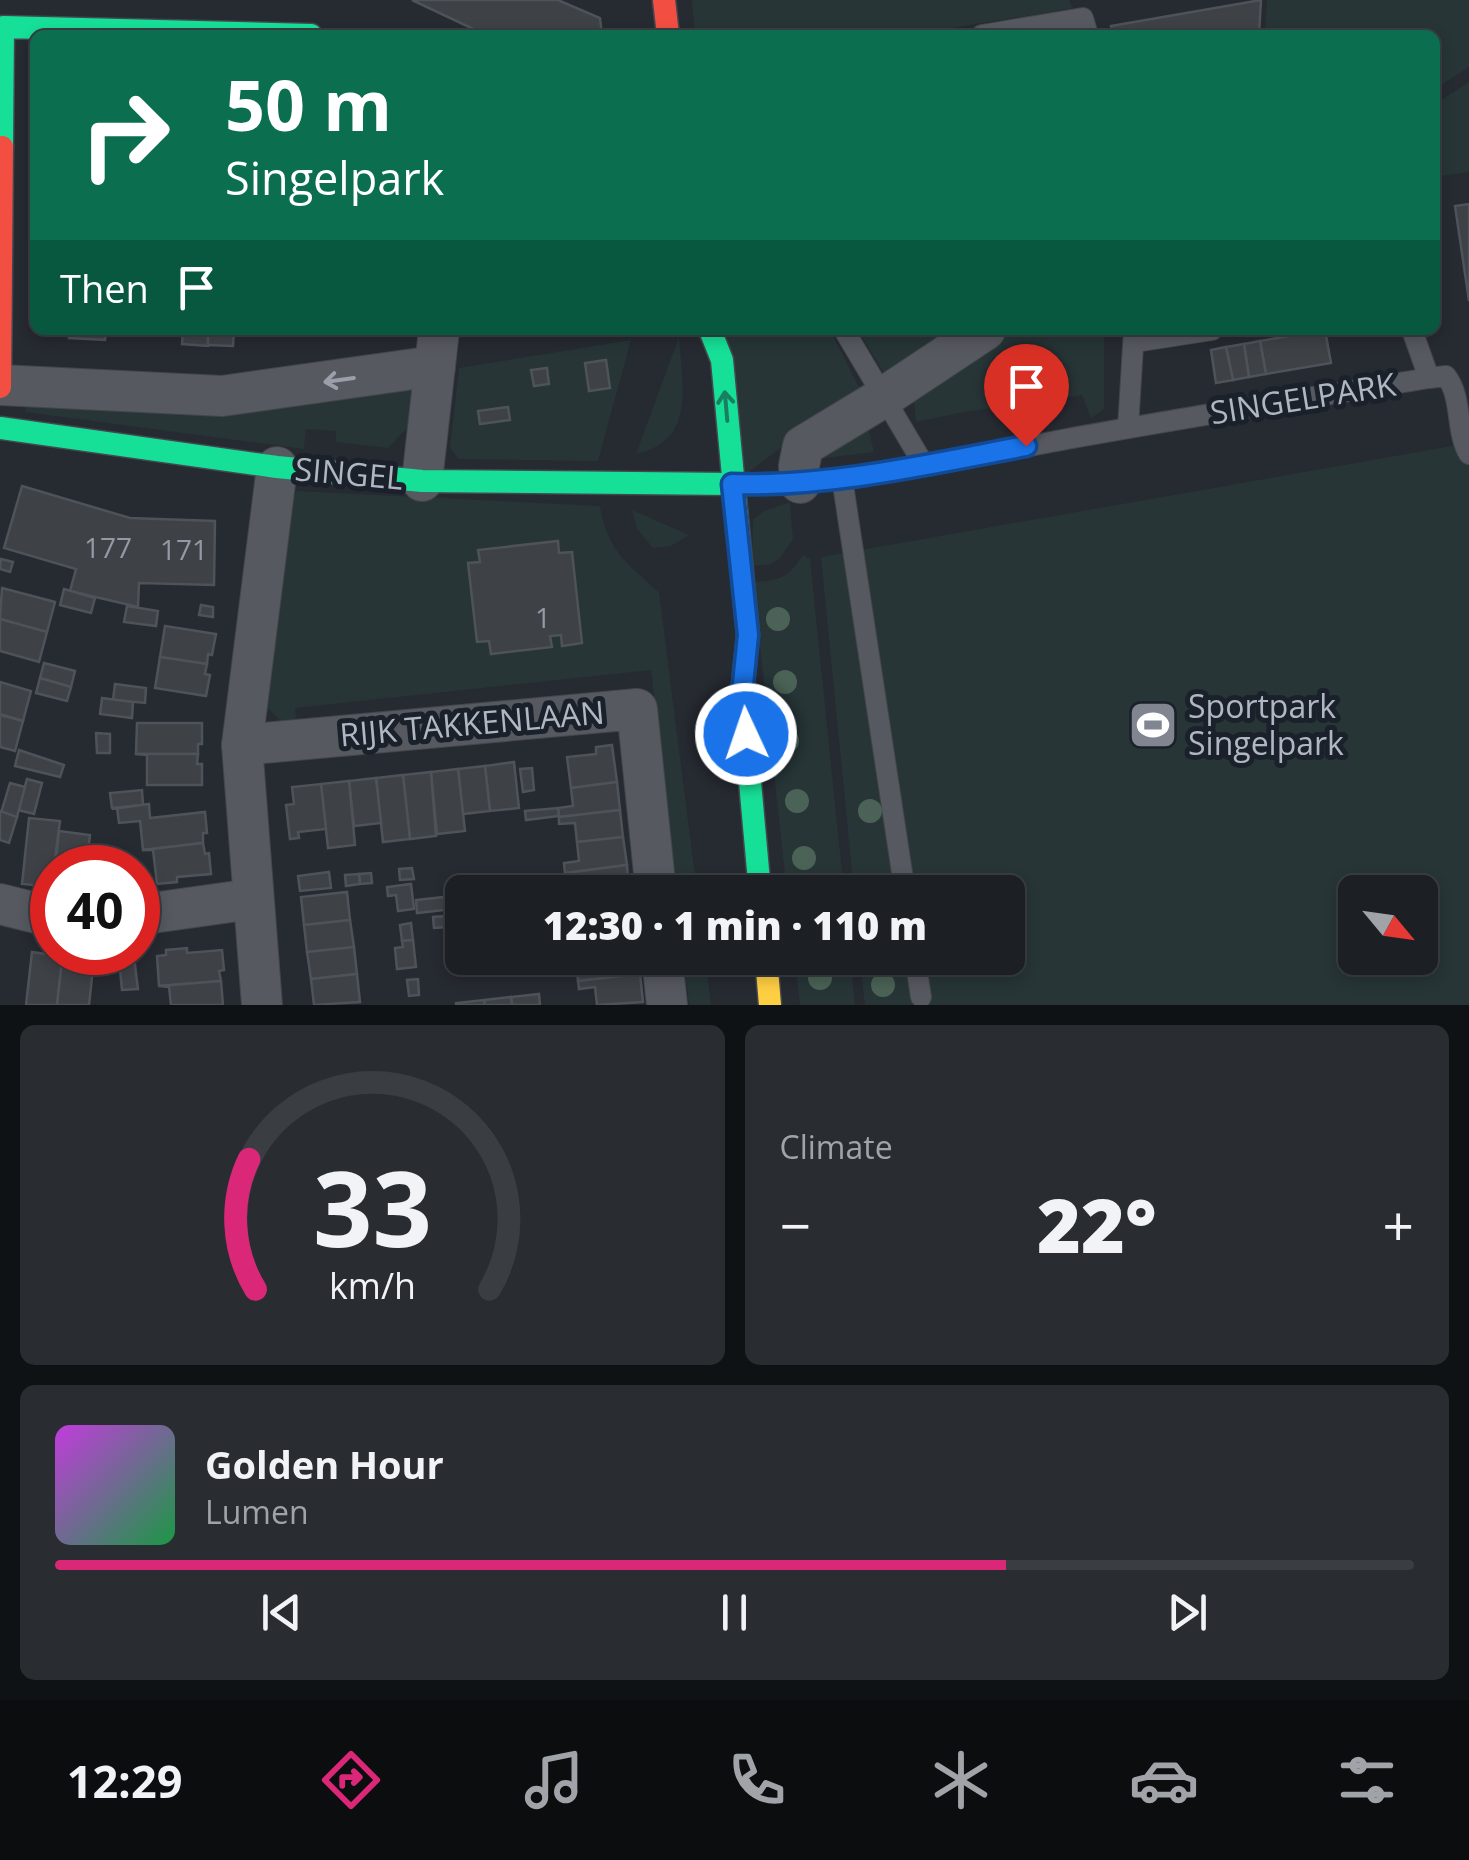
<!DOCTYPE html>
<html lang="en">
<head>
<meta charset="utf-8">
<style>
  :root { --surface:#1c2025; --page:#292d32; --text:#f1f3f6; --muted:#a0a3a7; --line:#3a3e42; --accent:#db2777 }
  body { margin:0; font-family:"Open Sans",sans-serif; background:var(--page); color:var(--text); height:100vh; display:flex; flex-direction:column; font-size:38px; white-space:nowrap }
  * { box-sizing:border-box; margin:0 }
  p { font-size:32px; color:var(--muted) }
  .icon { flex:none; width:55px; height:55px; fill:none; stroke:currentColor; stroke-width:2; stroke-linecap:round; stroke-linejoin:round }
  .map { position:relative; height:1005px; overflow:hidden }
  .details { display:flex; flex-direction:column; gap:20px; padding:20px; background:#0f1214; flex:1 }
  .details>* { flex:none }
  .hud { position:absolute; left:30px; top:30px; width:1410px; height:305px; border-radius:15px; box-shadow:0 5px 15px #0003,0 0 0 2px var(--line); background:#0b6e4f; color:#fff; overflow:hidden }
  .needle { width:65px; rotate:119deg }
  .tools { position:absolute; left:1338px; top:875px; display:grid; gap:20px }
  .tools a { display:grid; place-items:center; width:100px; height:100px; border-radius:15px; background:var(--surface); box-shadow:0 5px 15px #0003,0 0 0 2px var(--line); font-size:50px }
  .speed { position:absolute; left:30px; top:845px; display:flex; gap:20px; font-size:50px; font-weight:700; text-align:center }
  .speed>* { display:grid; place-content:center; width:130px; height:130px; border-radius:50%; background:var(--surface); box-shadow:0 5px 15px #0003,0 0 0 2px var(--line); line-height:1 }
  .speed .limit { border:15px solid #d22; background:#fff; color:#111 }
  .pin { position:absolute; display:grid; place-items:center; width:85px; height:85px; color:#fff; margin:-102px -42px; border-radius:50% 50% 50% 0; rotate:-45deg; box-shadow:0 0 10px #0007 }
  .pin .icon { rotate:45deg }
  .me { position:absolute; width:110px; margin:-55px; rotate:357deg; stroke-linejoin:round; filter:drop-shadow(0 0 8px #0008) }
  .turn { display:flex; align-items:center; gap:35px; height:210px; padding:0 30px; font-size:45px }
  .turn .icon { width:130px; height:130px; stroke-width:2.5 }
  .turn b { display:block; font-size:70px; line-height:85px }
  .then { display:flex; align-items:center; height:95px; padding:0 30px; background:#0003; gap:20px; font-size:38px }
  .big { font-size:75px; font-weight:800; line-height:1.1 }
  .details .tile { flex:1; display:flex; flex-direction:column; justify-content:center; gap:15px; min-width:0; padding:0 35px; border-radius:15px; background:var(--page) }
  .details .dial { align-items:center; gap:0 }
  .dial svg { height:260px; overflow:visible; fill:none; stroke:var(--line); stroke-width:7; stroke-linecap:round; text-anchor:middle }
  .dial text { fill:var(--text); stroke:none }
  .song { display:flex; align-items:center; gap:30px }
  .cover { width:120px; height:120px; border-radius:15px; background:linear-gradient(135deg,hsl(290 70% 55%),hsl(140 70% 35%)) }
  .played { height:10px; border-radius:5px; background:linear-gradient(90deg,var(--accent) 70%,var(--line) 70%) }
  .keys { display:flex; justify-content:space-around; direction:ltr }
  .heat { display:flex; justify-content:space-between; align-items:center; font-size:55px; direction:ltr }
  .details .tiles { flex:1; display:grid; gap:20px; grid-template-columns:1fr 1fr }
  .tile:last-child { grid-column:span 2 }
  .trip { position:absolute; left:445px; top:875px; width:580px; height:100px; border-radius:15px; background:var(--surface); box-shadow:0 5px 15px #0003,0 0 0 2px var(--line); font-weight:800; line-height:100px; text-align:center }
  .menu { display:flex; height:160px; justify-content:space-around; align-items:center; background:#0b0d0f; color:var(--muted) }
  .menu .icon { width:70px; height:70px }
  .menu .selected { color:var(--accent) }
  .menu b { font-size:45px; color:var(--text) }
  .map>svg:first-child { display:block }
  .green { fill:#273537; fill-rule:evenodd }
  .building { fill:#3e4247; stroke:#4e5259; stroke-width:2.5 }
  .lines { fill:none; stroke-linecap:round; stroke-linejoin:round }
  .lane-casing { stroke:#42454a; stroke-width:22 }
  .street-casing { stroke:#42454a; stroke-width:42 }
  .fast-casing { stroke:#44474e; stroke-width:25 }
  .slow-casing { stroke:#44474e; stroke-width:25 }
  .jam-casing { stroke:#44474e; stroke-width:25 }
  .lane { stroke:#56595f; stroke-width:20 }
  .street { stroke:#56595f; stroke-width:40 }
  .fast { stroke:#16e098; stroke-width:22 }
  .slow { stroke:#ffcf43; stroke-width:22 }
  .jam { stroke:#f24e42; stroke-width:22 }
  .tree { fill:#4b6256 }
  .oneway { stroke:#9a9fa9 }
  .oneway2 { stroke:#188061 }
  .route-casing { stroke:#114b97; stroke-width:25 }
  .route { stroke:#1a73e8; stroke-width:18 }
  .labels { text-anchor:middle; stroke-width:10; stroke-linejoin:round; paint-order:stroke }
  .number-label { font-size:28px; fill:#9499a3 }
  .street-label { font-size:32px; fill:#b0b6c2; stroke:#1b212a }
  .poi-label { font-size:32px; fill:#b0b6c2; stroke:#1b212a; text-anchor:start }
</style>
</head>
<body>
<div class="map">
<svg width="1469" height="1005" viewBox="0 0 1469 1005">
  <rect width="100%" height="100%" fill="#262a31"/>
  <g class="green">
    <polygon points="692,0 1069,0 1073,8 910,35 695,35"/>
    <polygon points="1267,0 1469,0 1469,67 1435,89 1435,35 1265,35"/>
    <polygon points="1469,82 1469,172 1435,177 1435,104"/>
    <polygon points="726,330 830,330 860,389 742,477"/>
    <polygon points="858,330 957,330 885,375"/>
    <polygon points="1011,330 1104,330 1104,409 1091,418 1082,395 964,412 916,422 913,392"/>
    <path d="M679 337C682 384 697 441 636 454Z"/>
    <polygon points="631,340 598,461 458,459 450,447 459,368"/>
    <polygon points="416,379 411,424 388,448 336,442 336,431 306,429 304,449 25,412 28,401"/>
    <polygon points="868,427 874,452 800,461"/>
    <path d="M1469 443V1005H865L860 958H1008V892H854L821 557ZM1355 892H1420V958H1355Z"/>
    <path d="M296 491 600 506C605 537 617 556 641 576 648 581 652 588 659 592L697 892H676L651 670 295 708 297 729H289L261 701 286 520Z"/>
    <polygon points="790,502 793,539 780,558 771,564 752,566 753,520 764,511"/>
    <polygon points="632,510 689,535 671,546 653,548 637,529"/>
    <path d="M803 555 810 559 844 892H787L753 582C779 581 788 578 803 555Z"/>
    <polygon points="684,958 705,958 711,1005 689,1005"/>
    <polygon points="795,958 850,958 855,1005 800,1005"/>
  </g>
  <g class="building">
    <polygon points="412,0 558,0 600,18 602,35 486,35"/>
    <polygon points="1261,0 1259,35 1113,35 1111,26"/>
    <polygon points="1469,204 1469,301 1455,206"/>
    <polygon points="70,330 106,330 105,340 69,338"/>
    <polygon points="183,330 208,330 208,346 182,344"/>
    <polygon points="208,330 234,330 233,346 208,345"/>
    <polygon points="1325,330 1331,363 1266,374 1260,341"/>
    <polygon points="1260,341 1266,374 1249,377 1244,344"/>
    <polygon points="1244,344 1249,377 1233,380 1226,347"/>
    <polygon points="1226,347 1233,380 1216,383 1211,350"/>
    <polygon points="606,360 610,388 589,391 585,363"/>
    <polygon points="547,368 549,384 534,386 531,370"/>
    <polygon points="508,407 510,420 480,424 478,411"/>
    <polygon points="22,486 130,518 215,521 214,585 139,583 138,607 70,591 76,569 4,548"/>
    <polygon points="558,541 559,553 572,552 582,643 562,646 561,635 550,636 552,647 491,654 489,641 477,642 468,563 480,562 478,550"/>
    <polygon points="1,559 13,562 10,572 0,569"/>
    <polygon points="2,588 55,602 47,632 0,619"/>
    <polygon points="64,589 95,598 91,613 60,605"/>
    <polygon points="201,605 213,607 213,617 199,615"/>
    <polygon points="127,606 158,611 156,626 124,622"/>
    <polygon points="0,619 47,632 39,662 0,651"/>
    <polygon points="165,626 216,634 212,655 208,654 207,664 160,657"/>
    <polygon points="160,657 207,664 205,674 210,675 206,696 155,688"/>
    <polygon points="44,663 75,671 71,687 40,678"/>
    <polygon points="40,678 71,687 67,701 36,693"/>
    <polygon points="0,682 31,691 23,721 0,714"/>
    <polygon points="115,684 146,688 145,703 113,700"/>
    <polygon points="102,698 133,702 132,718 100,714"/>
    <polygon points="0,715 23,721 15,751 0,747"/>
    <polygon points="137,723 202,723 202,744 198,744 198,754 136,754"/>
    <polygon points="96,733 110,734 110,753 97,753"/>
    <polygon points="612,745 617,782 571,788 567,757 596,754 596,747"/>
    <polygon points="19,750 64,765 60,777 15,766"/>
    <polygon points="136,754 198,754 197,764 202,764 202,785 147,785 147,755"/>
    <polygon points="514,762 519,808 490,811 485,766"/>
    <polygon points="485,766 490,811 463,814 458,769"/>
    <polygon points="532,768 534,790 523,792 520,769"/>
    <polygon points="458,769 465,831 437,834 431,772"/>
    <polygon points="431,772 436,836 410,839 403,775"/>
    <polygon points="403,775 410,839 383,842 376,778"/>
    <polygon points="376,778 381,823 354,826 349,781"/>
    <polygon points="27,779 42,783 34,814 18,810"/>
    <polygon points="349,781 355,845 328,848 321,784"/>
    <polygon points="617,782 620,810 559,817 558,808 573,806 571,788"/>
    <polygon points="10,783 25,787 17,817 1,813"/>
    <polygon points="321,784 326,829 298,832 299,838 290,839 286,805 294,804 292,787"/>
    <polygon points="142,790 143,805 112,808 110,793"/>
    <polygon points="149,804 150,818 205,812 207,833 203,833 203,843 143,850 140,821 119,823 117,808 112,809"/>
    <polygon points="558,808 559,816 526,820 525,811"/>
    <polygon points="620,810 623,837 577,842 575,823 559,824 559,817"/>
    <polygon points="0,811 17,817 9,843 0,840"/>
    <polygon points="29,818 60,821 52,882 44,881 43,886 22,884"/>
    <polygon points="59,831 90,835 86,868 55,868"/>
    <polygon points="623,837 627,865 565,873 564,863 579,861 577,842"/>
    <polygon points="203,843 205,854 209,853 211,874 177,877 177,882 157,884 153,850 143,850"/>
    <polygon points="122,852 124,868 108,868 106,853"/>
    <polygon points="627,865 629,890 583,892 582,878 566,880 565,873"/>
    <polygon points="412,868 414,879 400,880 399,869"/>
    <polygon points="329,872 331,888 300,891 298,876"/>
    <polygon points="371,873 372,883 360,884 359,874"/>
    <polygon points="359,874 360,884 346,886 345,875"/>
    <polygon points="411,884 414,909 398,911 396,895 388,896 387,887"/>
    <polygon points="347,892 350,920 304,925 301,897"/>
    <polygon points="462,895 462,908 446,910 444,897"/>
    <polygon points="444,897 445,910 417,913 416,900"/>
    <polygon points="462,914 462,925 447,927 446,916"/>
    <polygon points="446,916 447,927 434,928 433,917"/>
    <polygon points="350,920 354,947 307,952 304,925"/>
    <polygon points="411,923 413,940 402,941 400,925"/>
    <polygon points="413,940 416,967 397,969 395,948 403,947 402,941"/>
    <polygon points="354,947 357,974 311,979 307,952"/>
    <polygon points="187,948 187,953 222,950 224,970 219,971 221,981 159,986 157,956 166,955 166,950"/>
    <polygon points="32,952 53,955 52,959 62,961 57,1005 26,1005"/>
    <polygon points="73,957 94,959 89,1005 57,1005 62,961 73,962"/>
    <polygon points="134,957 138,989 122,990 119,959"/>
    <polygon points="591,958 638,958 640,974 578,981 577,971 592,969"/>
    <polygon points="357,974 360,1002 314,1005 311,979"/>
    <polygon points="640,974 643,1002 597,1005 595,987 579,989 578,981"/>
    <polygon points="418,979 419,995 409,996 407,980"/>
    <polygon points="221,981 223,1005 171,1005 169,987 159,986"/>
    <polygon points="539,994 540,1005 512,1005 511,997"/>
    <polygon points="511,997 512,1005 485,1005 484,1000"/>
    <polygon points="484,1000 485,1005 456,1005 456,1003"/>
  </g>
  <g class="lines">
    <g class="lane-casing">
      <g id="lane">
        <polyline points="982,35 1083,18 1088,35"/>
        <polyline points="844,330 924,465"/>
        <polyline points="1135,342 1212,330"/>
        <path d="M1429 378 1446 376C1463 398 1455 430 1469 454"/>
        <polyline points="1128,428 1134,330"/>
        <polyline points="842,478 905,892"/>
        <path d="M735 484C847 487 958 459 1067 439 1187 417 1308 398 1429 378L1412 330"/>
        <polyline points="915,958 921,997"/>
      </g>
    </g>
    <g class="street-casing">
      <g id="street">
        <polyline points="0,385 222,396 435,366"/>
        <polyline points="422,481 439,330"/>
        <polyline points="800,483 799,466 803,446 884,397 985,330"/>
        <polyline points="242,745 637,709 656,892"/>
        <polyline points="0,904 52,917"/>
        <polyline points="138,915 252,899"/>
        <polyline points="662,958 667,1005"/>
        <polyline points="262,1005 242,745 277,467"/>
      </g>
    </g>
    <g class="fast-casing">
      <g id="fast">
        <polyline points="2,147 3,27 311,35"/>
        <polyline points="710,330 722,360 748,635 742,694 760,892"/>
        <polyline points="0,428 277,467 422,481 733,484"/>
      </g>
    </g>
    <g class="slow-casing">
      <polyline id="slow" points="766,958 770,1005"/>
    </g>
    <g class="jam-casing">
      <g id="jam">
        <polyline points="664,0 668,35"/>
        <polyline points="0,387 2,147"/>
      </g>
    </g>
    <use href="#lane" class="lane"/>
    <use href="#street" class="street"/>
    <use href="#fast" class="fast"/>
    <use href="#slow" class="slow"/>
    <use href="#jam" class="jam"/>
  </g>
  <g class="tree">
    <circle cx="778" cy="619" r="12"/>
    <circle cx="785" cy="682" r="12"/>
    <circle cx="787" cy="741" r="12"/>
    <circle cx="797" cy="801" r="12"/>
    <circle cx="870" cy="811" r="12"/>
    <circle cx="804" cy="858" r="12"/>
    <circle cx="820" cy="978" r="12"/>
    <circle cx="883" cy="985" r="12"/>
  </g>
  <defs><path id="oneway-shaft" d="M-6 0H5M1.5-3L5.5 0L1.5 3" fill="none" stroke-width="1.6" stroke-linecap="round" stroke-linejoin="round" transform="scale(2.5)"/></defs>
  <use class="oneway" href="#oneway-shaft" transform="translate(339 380) rotate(172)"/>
  <use class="oneway2" href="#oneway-shaft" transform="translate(726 406) rotate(-95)"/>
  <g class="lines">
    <g class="route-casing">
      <path id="route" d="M746 734 742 694 748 635 732 484C832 487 929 464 1026 446"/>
    </g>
    <use href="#route" class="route"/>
  </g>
  <defs>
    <g id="stadium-square" transform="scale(2.5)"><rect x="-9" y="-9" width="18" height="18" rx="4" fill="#80858f" stroke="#1b212a"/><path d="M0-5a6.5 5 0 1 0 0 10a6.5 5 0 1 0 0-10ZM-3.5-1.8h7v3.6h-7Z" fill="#fff"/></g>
  </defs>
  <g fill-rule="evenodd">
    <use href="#stadium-square" x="1153" y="725"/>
  </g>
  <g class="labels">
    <g class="number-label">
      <text x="108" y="558">177</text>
      <text x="184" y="560">171</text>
      <text x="543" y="628">1</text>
    </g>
    <g class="street-label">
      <text transform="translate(1303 399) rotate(-9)" y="11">SINGELPARK</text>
      <text transform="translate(349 474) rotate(5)" y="11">SINGEL</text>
      <text transform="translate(472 724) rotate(-5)" y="11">RIJK TAKKENLAAN</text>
    </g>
    <g class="poi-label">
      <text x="1188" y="718">Sportpark<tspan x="1188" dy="37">Singelpark</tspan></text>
    </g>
  </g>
</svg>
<div class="tools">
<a><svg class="needle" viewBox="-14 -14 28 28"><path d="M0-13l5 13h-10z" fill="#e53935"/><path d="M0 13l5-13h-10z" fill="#a0a3a7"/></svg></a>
</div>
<div class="speed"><div class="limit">40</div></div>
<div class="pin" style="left:1026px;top:446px;background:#d93025"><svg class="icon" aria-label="arrive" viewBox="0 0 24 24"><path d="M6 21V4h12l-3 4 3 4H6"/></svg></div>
<svg class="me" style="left:746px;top:734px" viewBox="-20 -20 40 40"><circle r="17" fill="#1a73e8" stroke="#fff" stroke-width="3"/><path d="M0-11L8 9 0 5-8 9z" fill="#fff"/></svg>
<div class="trip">12:30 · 1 min · 110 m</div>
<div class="hud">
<div class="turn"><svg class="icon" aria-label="right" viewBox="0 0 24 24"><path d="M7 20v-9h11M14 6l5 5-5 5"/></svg><div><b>50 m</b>Singelpark</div></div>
<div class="then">Then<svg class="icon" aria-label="arrive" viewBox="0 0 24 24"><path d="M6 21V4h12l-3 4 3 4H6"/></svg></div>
</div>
</div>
<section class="details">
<div class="tiles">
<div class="tile dial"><svg viewBox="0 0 100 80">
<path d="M14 69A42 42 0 1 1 86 69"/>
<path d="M14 69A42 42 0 0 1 12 29" stroke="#db2777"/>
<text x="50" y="56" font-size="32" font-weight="700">33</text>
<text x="50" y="72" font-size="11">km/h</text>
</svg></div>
<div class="tile"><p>Climate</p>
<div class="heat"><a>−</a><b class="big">22°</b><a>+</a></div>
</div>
<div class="tile">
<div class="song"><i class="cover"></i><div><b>Golden Hour</b><p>Lumen</p></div></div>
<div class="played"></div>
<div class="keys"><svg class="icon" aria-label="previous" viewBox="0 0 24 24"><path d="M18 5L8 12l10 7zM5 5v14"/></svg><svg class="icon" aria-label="pause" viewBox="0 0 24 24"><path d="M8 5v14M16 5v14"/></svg><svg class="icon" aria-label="next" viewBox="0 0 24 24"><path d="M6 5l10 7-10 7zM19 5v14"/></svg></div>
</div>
</div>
</section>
<nav class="menu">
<b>12:29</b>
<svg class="icon selected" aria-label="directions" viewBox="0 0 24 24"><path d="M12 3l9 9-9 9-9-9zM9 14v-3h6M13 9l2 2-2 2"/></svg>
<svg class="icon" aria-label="music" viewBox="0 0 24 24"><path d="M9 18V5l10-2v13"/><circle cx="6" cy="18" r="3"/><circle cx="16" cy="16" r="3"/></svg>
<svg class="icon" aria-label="phone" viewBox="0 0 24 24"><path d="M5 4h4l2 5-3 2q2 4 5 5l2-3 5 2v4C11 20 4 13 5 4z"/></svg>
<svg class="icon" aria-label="climate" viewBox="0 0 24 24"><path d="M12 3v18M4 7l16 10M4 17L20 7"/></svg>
<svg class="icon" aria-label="car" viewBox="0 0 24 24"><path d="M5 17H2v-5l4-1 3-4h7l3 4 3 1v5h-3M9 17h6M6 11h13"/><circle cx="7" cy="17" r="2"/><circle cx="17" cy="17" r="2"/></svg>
<svg class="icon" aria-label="filters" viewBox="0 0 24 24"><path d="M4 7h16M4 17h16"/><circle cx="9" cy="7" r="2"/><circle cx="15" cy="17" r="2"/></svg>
</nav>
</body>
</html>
